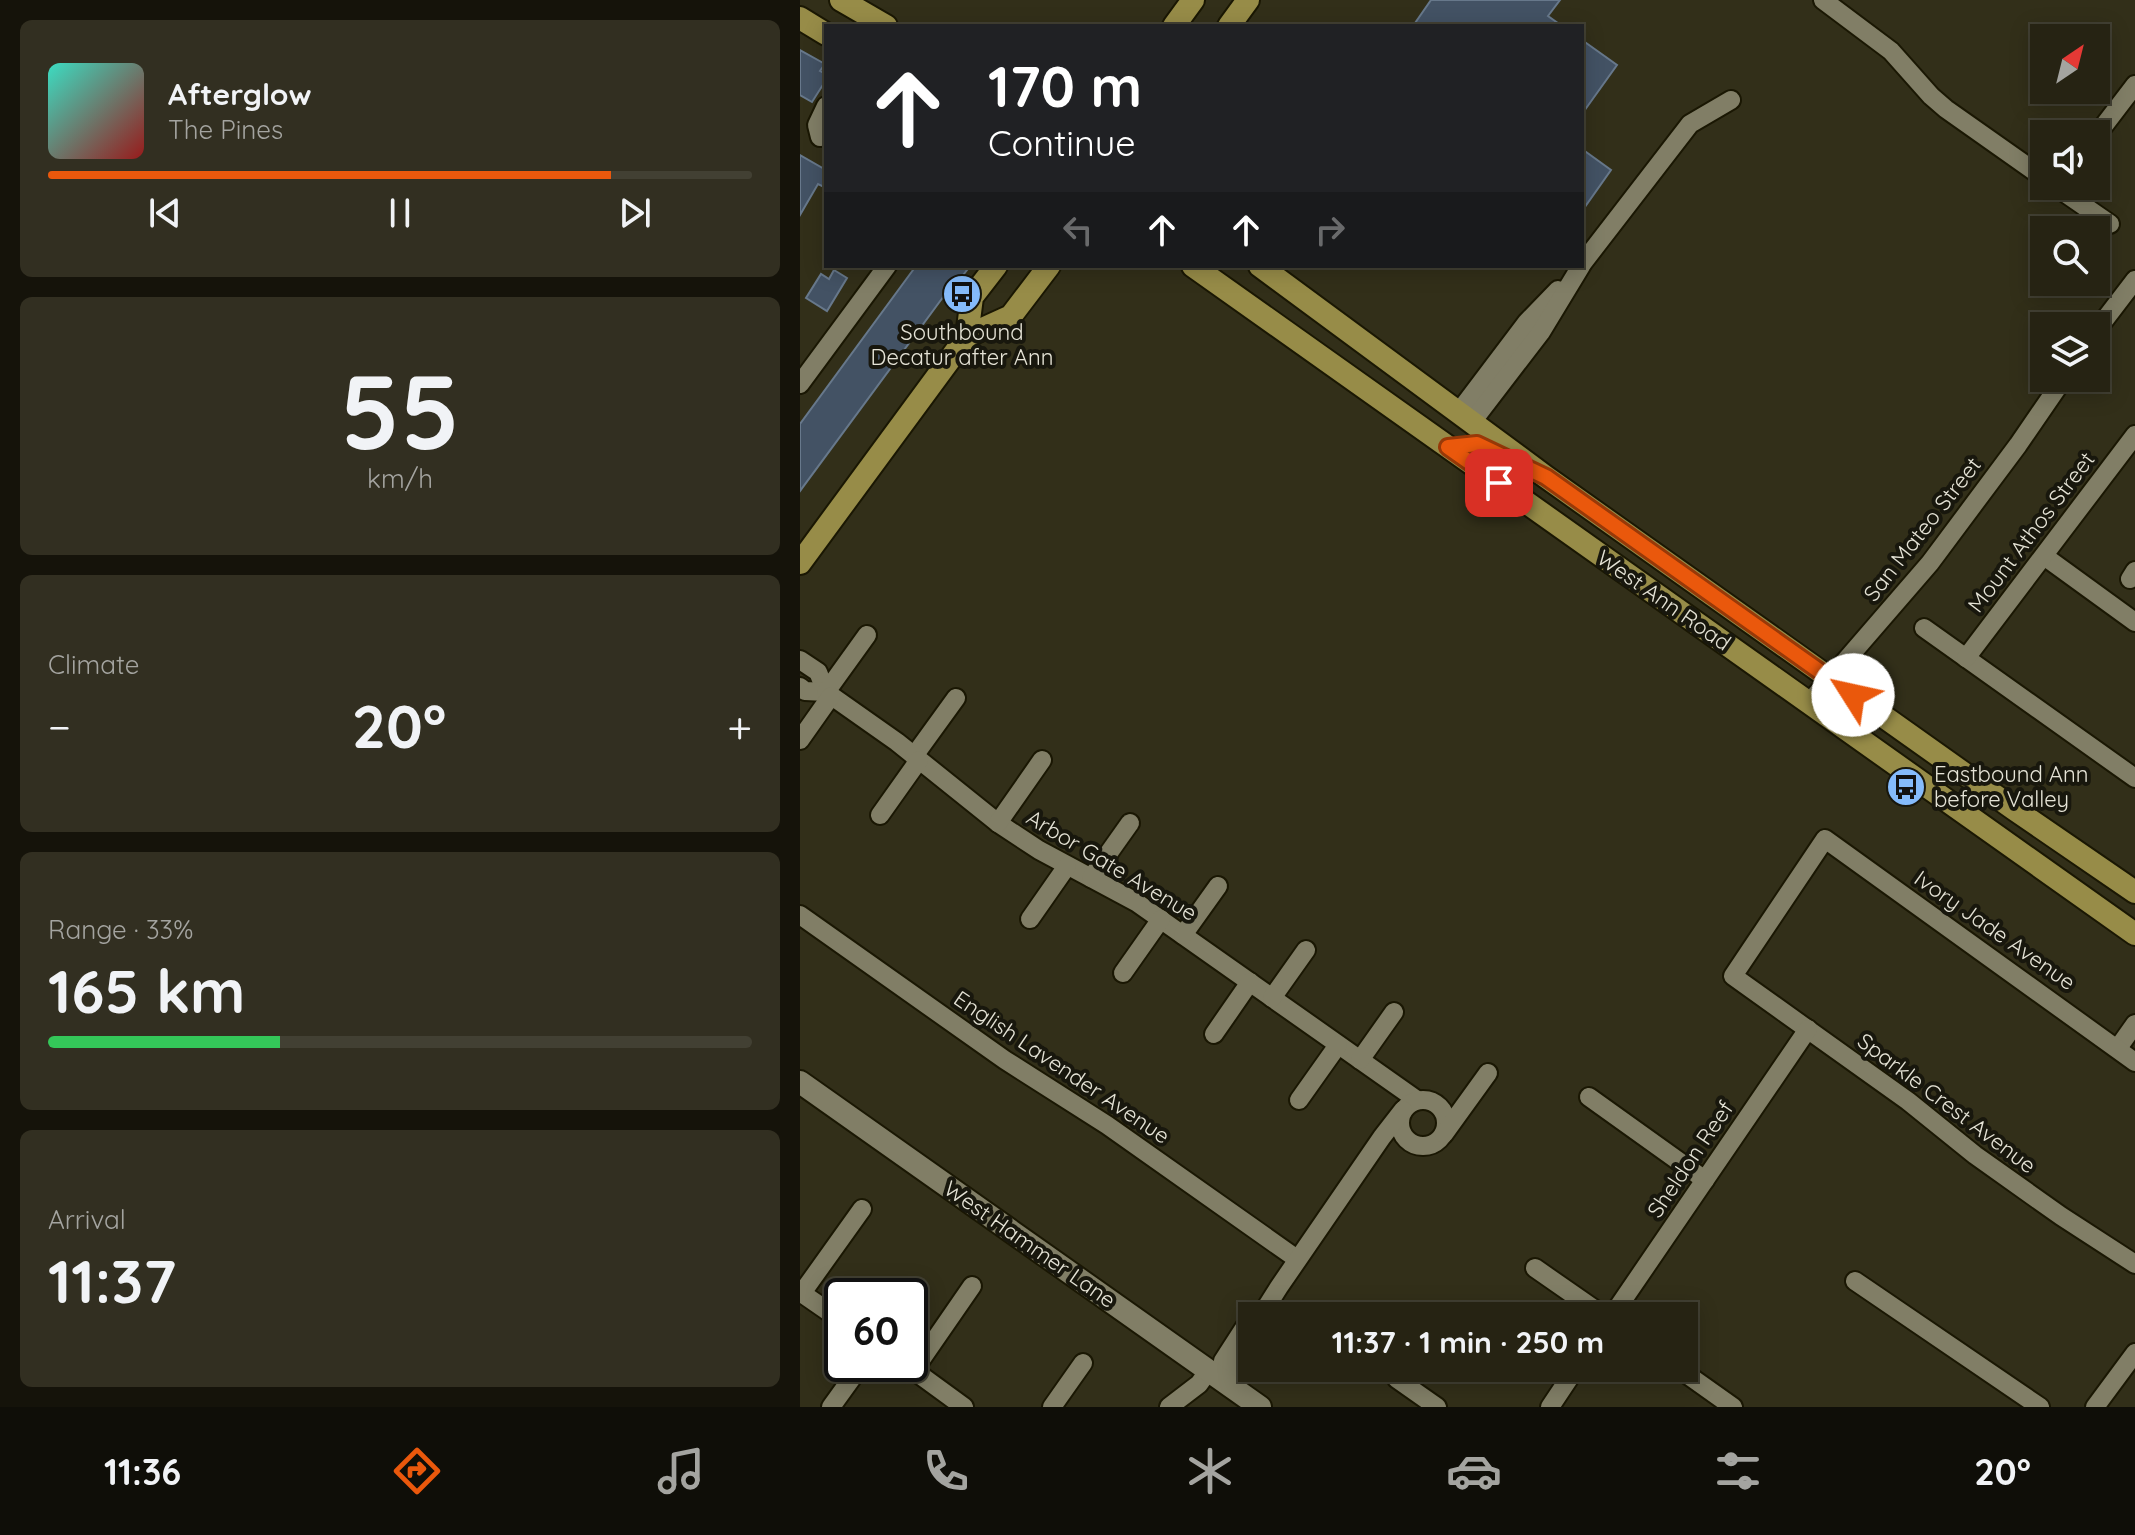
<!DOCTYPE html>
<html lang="en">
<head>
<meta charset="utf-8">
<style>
  :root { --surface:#262313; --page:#322f21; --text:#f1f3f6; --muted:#a4a4a0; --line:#424033; --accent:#ea580c }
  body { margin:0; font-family:Quicksand,sans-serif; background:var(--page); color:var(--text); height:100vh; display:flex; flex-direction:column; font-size:30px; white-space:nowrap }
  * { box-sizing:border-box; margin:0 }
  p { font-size:26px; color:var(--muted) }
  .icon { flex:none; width:44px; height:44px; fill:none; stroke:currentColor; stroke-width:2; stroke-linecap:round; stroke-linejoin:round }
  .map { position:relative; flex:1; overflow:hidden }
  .panel { display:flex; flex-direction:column; gap:20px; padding:20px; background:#15130a; width:800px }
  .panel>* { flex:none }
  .top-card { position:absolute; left:24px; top:24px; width:760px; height:244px; border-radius:0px; box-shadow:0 4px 20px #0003,0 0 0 2px var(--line); background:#202124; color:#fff; overflow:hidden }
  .needle { width:52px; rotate:35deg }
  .controls { position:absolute; left:1230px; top:24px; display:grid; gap:16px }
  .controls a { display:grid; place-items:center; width:80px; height:80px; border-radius:0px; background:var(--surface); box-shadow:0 4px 20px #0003,0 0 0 2px var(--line); font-size:40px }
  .speed { position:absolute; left:24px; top:1278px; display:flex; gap:16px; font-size:40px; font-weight:700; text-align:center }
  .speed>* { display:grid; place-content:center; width:104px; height:104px; border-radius:50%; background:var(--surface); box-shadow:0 4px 20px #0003,0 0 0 2px var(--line); line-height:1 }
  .speed .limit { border:4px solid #111; border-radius:12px; background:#fff; color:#111 }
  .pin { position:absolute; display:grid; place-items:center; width:68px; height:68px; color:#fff; margin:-34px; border-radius:16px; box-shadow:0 4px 12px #0006 }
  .me { position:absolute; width:88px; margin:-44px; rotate:305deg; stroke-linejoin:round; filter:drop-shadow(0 0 6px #0008) }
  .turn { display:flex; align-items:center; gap:28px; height:168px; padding:0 32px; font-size:36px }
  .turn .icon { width:104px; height:104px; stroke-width:2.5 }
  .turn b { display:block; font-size:56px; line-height:68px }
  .lanes { display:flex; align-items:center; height:76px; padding:0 32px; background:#0003; justify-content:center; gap:40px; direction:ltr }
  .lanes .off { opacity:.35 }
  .big { font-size:60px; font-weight:700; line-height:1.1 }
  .panel .widget { flex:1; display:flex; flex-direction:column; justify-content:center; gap:12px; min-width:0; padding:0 28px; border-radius:12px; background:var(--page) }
  .panel .dial { align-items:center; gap:0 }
  .dial b { font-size:104px; line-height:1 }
  .song { display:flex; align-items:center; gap:24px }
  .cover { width:96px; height:96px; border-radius:12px; background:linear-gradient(135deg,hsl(170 70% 55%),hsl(0 70% 35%)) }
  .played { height:8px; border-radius:4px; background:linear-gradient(90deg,var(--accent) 80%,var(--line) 80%) }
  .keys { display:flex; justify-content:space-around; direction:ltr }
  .heat { display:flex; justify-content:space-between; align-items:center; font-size:44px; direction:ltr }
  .charge { height:12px; border-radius:6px; background:linear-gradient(90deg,#34c759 33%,var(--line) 0) }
  .trip { position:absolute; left:438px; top:1302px; width:460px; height:80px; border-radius:0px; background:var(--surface); box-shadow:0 4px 20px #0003,0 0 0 2px var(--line); font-weight:700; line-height:80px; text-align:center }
  .tab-bar { display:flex; height:128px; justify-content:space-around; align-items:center; background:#0f0e08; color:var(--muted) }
  .tab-bar .icon { width:56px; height:56px }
  .tab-bar .current { color:var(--accent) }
  .tab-bar b { font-size:36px; color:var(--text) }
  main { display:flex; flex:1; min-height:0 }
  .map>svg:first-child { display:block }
  .building { fill:#435264; stroke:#67788b; stroke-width:2 }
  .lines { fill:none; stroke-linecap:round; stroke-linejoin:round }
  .minor-casing { stroke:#1a1703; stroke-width:22 }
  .tertiary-casing { stroke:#1a1703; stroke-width:26 }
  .primary-casing { stroke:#1a1703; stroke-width:26 }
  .minor { stroke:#817e66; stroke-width:18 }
  .tertiary { stroke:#817e66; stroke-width:22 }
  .primary { stroke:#978c48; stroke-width:22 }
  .route-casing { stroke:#983908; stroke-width:20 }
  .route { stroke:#ea580c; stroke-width:14 }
  .labels { text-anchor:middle; stroke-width:8; stroke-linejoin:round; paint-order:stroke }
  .poi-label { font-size:22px; fill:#e5e3d6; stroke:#18170d }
  .street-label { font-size:22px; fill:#e5e3d6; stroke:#18170d }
</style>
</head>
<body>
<main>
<section class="panel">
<div class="widget">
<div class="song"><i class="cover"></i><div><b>Afterglow</b><p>The Pines</p></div></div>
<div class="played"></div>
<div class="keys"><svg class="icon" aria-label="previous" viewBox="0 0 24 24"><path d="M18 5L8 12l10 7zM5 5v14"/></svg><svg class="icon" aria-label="pause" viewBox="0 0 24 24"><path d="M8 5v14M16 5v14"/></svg><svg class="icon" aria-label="next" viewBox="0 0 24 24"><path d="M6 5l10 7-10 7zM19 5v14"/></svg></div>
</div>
<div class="widget dial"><b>55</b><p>km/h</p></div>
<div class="widget"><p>Climate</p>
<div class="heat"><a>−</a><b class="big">20°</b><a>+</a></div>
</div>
<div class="widget"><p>Range · 33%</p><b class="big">165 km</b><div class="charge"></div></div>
<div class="widget"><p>Arrival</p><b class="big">11:37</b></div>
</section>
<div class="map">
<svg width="1335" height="1407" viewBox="0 0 1335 1407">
  <rect width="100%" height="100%" fill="#322f19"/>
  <g class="building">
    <polygon points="631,0 760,0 748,16 762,26 613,26"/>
    <polygon points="782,40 817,65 782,114"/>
    <polygon points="0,50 25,64 20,71 26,74 26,80 12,102 0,95"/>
    <polygon points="782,149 811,170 782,211"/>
    <polygon points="0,155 26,170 26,188 18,184 0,215"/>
    <polygon points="116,266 170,266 154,287 152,285 0,491 0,424"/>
    <polygon points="34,270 47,278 27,311 6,298 21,274 29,279"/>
  </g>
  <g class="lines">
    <g class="minor-casing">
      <g id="minor">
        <polyline points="1023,0 1091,51 1131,96 1146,109 1244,178"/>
        <polyline points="26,106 17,125 20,137 26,135"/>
        <polyline points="1296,136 1335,85"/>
        <polyline points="1255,186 1310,224"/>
        <polyline points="782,264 890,124 931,100"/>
        <polyline points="1296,331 1335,280"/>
        <polyline points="0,384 87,266"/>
        <polyline points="659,412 727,322 758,290"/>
        <polyline points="672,422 741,332 781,266"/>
        <polyline points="1244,556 1335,622"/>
        <polyline points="1330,579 1335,571"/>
        <polyline points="1124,628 1335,778"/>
        <polyline points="1166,658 1335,435"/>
        <polyline points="0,660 18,672 26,692 97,742 198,823 239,850 336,902 617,1100"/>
        <polyline points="0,687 5,691 26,692"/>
        <polyline points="26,692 67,635"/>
        <polyline points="1009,703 1130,563 1218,445 1264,378"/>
        <polyline points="0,740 31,696"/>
        <polyline points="114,756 156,698"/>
        <polyline points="80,815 119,760"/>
        <polyline points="198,823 242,760"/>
        <polyline points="291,878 330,823"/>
        <polyline points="0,915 205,1060 307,1125 497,1259"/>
        <polyline points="230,919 267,866"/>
        <polyline points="383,935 418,886"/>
        <polyline points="323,973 361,919"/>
        <polyline points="472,998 506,950"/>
        <polyline points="414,1034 450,982"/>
        <polyline points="1318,1048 1335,1024"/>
        <polyline points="560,1060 594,1012"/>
        <polyline points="1335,1062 1025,839 933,976 1108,1101 1175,1155 1261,1216 1335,1264"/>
        <polyline points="789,1097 905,1180"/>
        <circle cx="623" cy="1123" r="23"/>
        <polyline points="499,1100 538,1045"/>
        <polyline points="644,1134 688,1073"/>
        <polyline points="735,1268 804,1316"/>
        <polyline points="1055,1281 1240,1407"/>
        <polyline points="0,1292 42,1321"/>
        <polyline points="2,1293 62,1209"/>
        <polyline points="452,1316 423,1361 421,1379 436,1370 452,1347"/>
        <polyline points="467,1316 467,1306 479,1287 582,1137 603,1110"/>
        <polyline points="812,1316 1008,1029"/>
        <polyline points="105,1364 164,1407"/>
        <polyline points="878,1368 933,1407"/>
        <polyline points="114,1370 172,1286"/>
        <polyline points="597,1379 637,1407"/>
        <polyline points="31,1407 62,1364"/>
        <polyline points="252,1407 283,1363"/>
        <polyline points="369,1407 399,1384 409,1370"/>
        <polyline points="750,1407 776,1368"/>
        <polyline points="1295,1407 1335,1353"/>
      </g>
    </g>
    <g class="tertiary-casing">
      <polyline id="tertiary" points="0,1082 460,1407"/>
    </g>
    <g class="primary-casing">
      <g id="primary">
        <polyline points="41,0 86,26"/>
        <polyline points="0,18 26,34"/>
        <polyline points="374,26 393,0"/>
        <polyline points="429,26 448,0"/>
        <polyline points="393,266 1335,934"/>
        <polyline points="460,266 746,477 1214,809 1335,892"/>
        <polyline points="167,336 172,297 196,266"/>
        <polyline points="0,563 167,336 211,316 249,266"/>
      </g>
    </g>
    <use href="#minor" class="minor"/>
    <use href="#tertiary" class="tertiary"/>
    <use href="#primary" class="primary"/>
  </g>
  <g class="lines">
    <g class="route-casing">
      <polyline id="route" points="699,483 648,447 677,444 746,477 1053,695"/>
    </g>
    <use href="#route" class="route"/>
  </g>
  <defs>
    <g id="bus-disc" transform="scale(2)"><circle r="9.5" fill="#85bbfb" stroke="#18170d"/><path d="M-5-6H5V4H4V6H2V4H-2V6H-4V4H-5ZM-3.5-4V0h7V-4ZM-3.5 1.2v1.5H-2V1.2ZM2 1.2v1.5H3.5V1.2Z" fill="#111"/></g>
  </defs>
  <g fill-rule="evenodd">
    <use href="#bus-disc" x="162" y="294"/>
    <use href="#bus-disc" x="1106" y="787"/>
  </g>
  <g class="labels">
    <g class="poi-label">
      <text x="162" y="340">Southbound<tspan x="162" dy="25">Decatur after Ann</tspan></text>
      <text x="1134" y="782" text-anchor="start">Eastbound Ann<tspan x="1134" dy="25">before Valley</tspan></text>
    </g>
    <g class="street-label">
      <text transform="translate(1122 529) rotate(-52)" y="8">San Mateo Street</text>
      <text transform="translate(1231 532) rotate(-53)" y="8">Mount Athos Street</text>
      <text transform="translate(864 600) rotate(35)" y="8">West Ann Road</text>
      <text transform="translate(312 865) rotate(31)" y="8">Arbor Gate Avenue</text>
      <text transform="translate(1195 930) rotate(35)" y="8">Ivory Jade Avenue</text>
      <text transform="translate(262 1067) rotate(34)" y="8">English Lavender Avenue</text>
      <text transform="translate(1147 1103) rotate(37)" y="8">Sparkle Crest Avenue</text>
      <text transform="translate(890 1159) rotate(-56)" y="8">Sheldon Reef</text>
      <text transform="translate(230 1244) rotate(35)" y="8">West Hammer Lane</text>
    </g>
  </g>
</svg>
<div class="controls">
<a><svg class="needle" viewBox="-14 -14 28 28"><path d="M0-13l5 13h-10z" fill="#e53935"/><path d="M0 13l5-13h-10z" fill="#a4a4a0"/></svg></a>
<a><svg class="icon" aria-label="sound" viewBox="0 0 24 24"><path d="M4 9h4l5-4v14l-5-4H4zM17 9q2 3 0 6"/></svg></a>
<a><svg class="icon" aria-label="search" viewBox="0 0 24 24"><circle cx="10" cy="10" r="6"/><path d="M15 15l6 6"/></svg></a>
<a><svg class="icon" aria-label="layers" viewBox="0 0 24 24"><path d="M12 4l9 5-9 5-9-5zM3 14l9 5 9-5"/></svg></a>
</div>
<div class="speed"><div class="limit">60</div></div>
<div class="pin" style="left:699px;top:483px;background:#d93025"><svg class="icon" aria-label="arrive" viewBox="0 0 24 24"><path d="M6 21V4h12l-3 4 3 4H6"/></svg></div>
<svg class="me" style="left:1053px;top:695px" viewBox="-20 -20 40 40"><circle r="19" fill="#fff"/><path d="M0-13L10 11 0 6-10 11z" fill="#ea580c"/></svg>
<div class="trip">11:37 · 1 min · 250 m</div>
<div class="top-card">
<div class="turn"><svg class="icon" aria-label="ahead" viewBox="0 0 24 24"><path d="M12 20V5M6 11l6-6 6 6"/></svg><div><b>170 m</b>Continue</div></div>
<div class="lanes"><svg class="icon off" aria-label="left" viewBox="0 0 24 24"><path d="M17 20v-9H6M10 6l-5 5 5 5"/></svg><svg class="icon" aria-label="ahead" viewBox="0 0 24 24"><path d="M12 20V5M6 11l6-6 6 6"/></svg><svg class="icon" aria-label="ahead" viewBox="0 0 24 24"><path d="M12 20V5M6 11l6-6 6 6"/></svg><svg class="icon off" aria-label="right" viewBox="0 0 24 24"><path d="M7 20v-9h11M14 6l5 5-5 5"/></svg></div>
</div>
</div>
</main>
<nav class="tab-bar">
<b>11:36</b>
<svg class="icon current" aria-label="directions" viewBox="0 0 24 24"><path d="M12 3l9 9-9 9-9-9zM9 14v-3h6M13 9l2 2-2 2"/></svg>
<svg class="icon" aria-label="music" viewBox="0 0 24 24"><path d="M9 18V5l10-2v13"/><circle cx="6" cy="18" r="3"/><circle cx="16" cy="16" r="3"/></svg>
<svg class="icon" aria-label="phone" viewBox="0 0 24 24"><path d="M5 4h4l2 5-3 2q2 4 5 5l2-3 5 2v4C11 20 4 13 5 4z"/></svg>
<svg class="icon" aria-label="climate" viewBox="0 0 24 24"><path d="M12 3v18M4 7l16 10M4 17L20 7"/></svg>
<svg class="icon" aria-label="car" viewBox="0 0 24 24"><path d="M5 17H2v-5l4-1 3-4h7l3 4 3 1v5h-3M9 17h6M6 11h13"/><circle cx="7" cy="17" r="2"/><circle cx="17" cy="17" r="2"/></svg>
<svg class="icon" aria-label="filters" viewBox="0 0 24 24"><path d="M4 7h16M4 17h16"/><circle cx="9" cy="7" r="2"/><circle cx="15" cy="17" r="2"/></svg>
<b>20°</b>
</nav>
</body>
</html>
